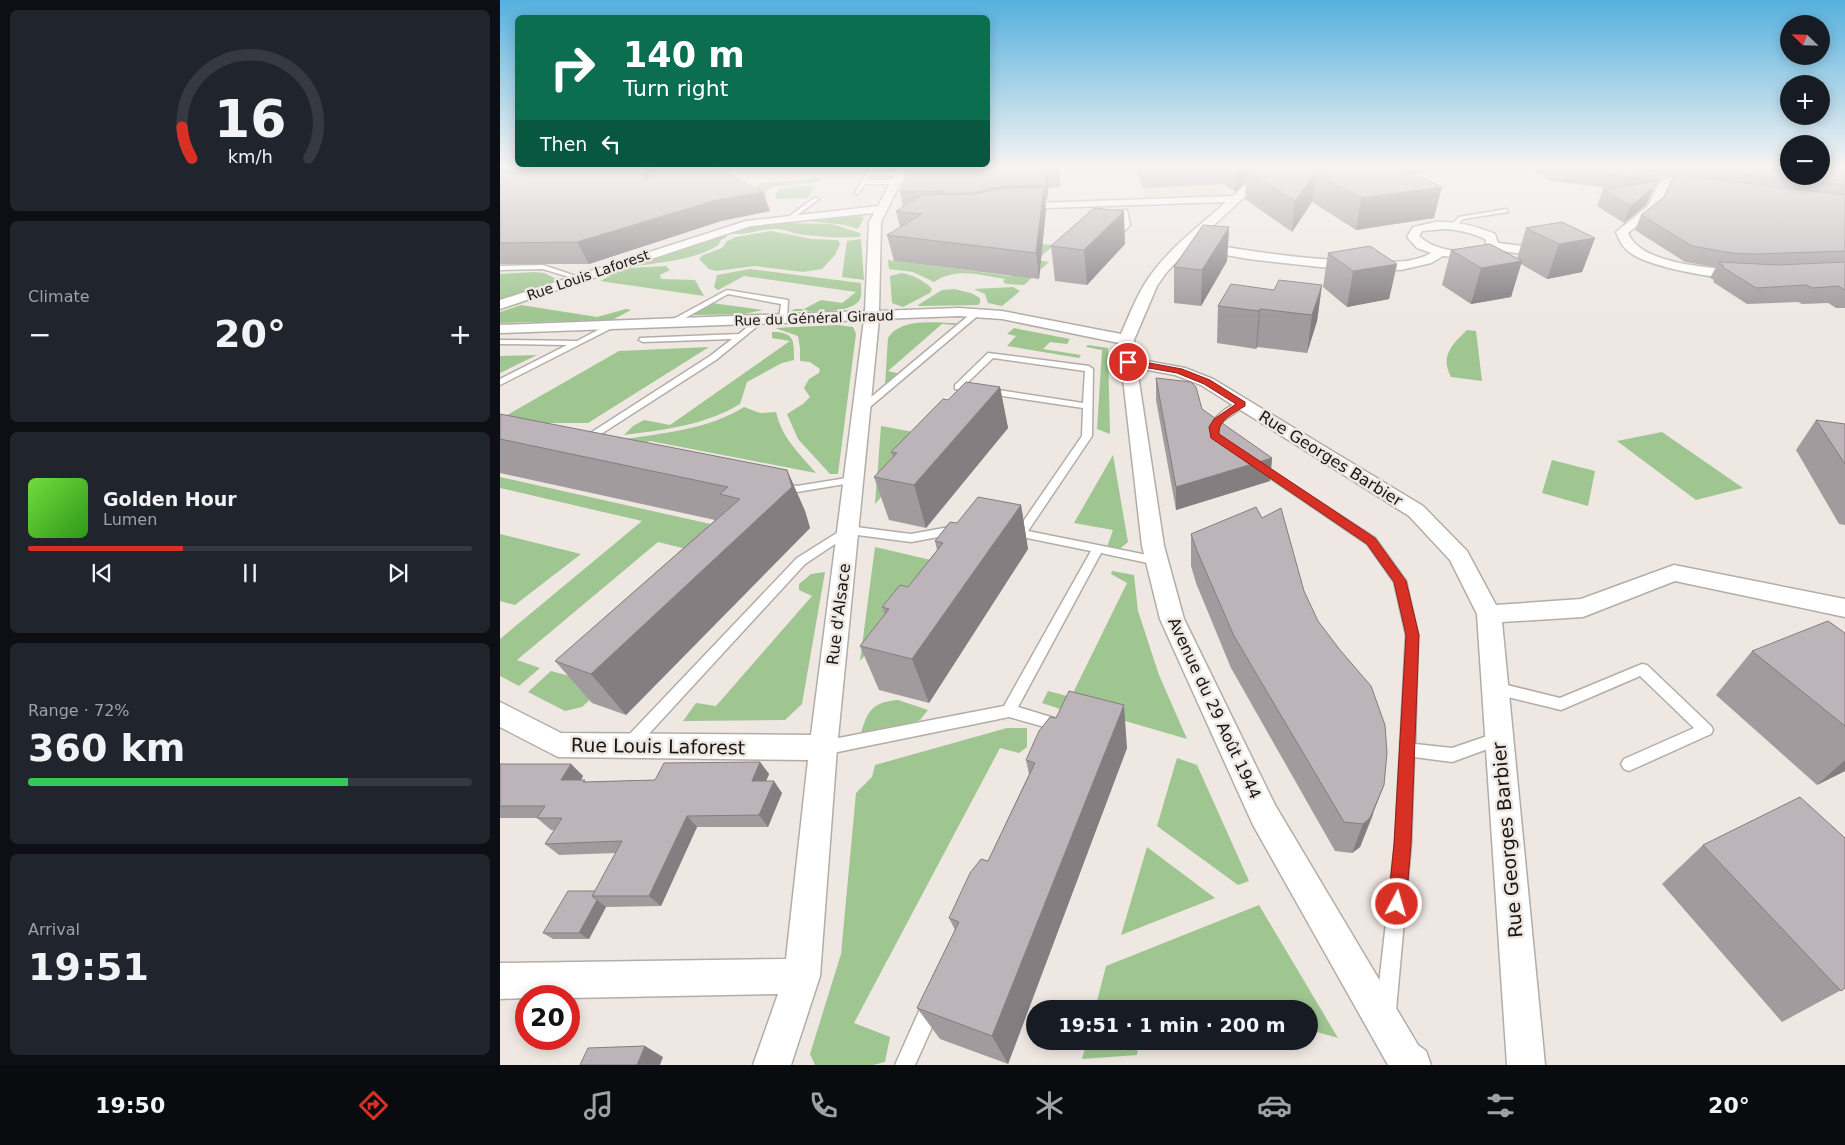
<!DOCTYPE html>
<html lang="en">
<head>
<meta charset="utf-8">
<style>
  :root { --surface:#171b24; --page:#20242c; --text:#f1f3f6; --muted:#9ea1a6; --line:#363941; --accent:#d93025 }
  body { margin:0; font-family:"DejaVu Sans",sans-serif; background:var(--page); color:var(--text); height:100vh; display:flex; flex-direction:column; font-size:19px; white-space:nowrap }
  * { box-sizing:border-box; margin:0 }
  p { font-size:16px; color:var(--muted) }
  .icon { flex:none; width:28px; height:28px; fill:none; stroke:currentColor; stroke-width:2; stroke-linecap:round; stroke-linejoin:round }
  .map { position:relative; flex:1; overflow:hidden }
  .side { display:flex; flex-direction:column; gap:10px; padding:10px; background:#0d0f14; width:500px }
  .side>* { flex:none }
  .banner { position:absolute; left:15px; top:15px; width:475px; height:152px; border-radius:8px; box-shadow:0 2px 12px #0003; background:#0b6e4f; color:#fff; overflow:hidden }
  .needle { width:32px; rotate:293deg }
  .tools { position:absolute; left:1280px; top:15px; display:grid; gap:10px }
  .tools a { display:grid; place-items:center; width:50px; height:50px; border-radius:50%; background:var(--surface); box-shadow:0 2px 12px #0003; font-size:25px }
  .speed { position:absolute; left:15px; top:985px; display:flex; gap:10px; font-size:25px; font-weight:700; text-align:center }
  .speed>* { display:grid; place-content:center; width:65px; height:65px; border-radius:50%; background:var(--surface); box-shadow:0 2px 12px #0003; line-height:1 }
  .speed .limit { border:8px solid #d22; background:#fff; color:#111 }
  .pin { position:absolute; display:grid; place-items:center; width:42px; height:42px; color:#fff; margin:-21px; border:2px solid #fff; border-radius:50%; box-shadow:0 1px 5px #0007 }
  .me { position:absolute; width:55px; margin:-28px; rotate:6deg; stroke-linejoin:round; filter:drop-shadow(0 0 4px #0008) }
  .turn { display:flex; align-items:center; gap:18px; height:105px; padding:0 25px; font-size:22px }
  .turn .icon { width:65px; height:65px; stroke-width:2.5 }
  .turn b { display:block; font-size:35px; line-height:42px }
  .then { display:flex; align-items:center; height:48px; padding:0 25px; background:#0003; gap:10px; font-size:19px }
  .big { font-size:38px; font-weight:700; line-height:1.1 }
  .side .card { flex:1; display:flex; flex-direction:column; justify-content:center; gap:8px; min-width:0; padding:0 18px; border-radius:8px; background:var(--page) }
  .side .dial { align-items:center; gap:0 }
  .dial svg { height:130px; overflow:visible; fill:none; stroke:var(--line); stroke-width:7; stroke-linecap:round; text-anchor:middle }
  .dial text { fill:var(--text); stroke:none }
  .song { display:flex; align-items:center; gap:15px }
  .cover { width:60px; height:60px; border-radius:8px; background:linear-gradient(135deg,hsl(100 70% 55%),hsl(110 70% 35%)) }
  .played { height:5px; border-radius:2px; background:linear-gradient(90deg,var(--accent) 35%,var(--line) 35%) }
  .keys { display:flex; justify-content:space-around; direction:ltr }
  .heat { display:flex; justify-content:space-between; align-items:center; font-size:28px; direction:ltr }
  .charge { height:8px; border-radius:4px; background:linear-gradient(90deg,#34c759 72%,var(--line) 0) }
  .trip { position:absolute; left:526px; top:1000px; width:292px; height:50px; border-radius:25px; background:var(--surface); box-shadow:0 2px 12px #0003; font-weight:700; line-height:50px; text-align:center }
  .tabs { display:flex; height:80px; justify-content:space-around; align-items:center; background:#090b0e; color:var(--muted) }
  .tabs .icon { width:35px; height:35px }
  .tabs .current { color:var(--accent) }
  .tabs b { font-size:22px; color:var(--text) }
  main { display:flex; flex:1; min-height:0 }
  .map>svg:first-child { display:block }
  .education { fill:#ecdcca }
  .green { fill:#9fc691 }
  .lines { fill:none; stroke-linecap:round; stroke-linejoin:round }
  .lane-casing { stroke:#b3ada8; stroke-width:3 }
  .street-casing { stroke:#b3ada8; stroke-width:3 }
  .lane { fill:#fff; fill-rule:evenodd }
  .street { fill:#fff; fill-rule:evenodd }
  .wall { fill:#a29b9e }
  .shaded-wall { fill:#847e81 }
  .building { fill:#bcb4b8; stroke:#847e81 }
  .route { fill:#d93025; stroke:#8d1f18 }
  .labels { text-anchor:middle; stroke-width:5; stroke-linejoin:round; paint-order:stroke }
  .far-street-label { font-size:14px; fill:#181614; stroke:#eee7e2 }
  .street-label { font-size:16px; fill:#181614; stroke:#eee7e2 }
  .near-street-label { font-size:19px; fill:#181614; stroke:#eee7e2 }
</style>
</head>
<body>
<main>
<section class="side">
<div class="card dial"><svg viewBox="0 0 100 80">
<path d="M14 69A42 42 0 1 1 86 69"/>
<path d="M14 69A42 42 0 0 1 8 50" stroke="#d93025"/>
<text x="50" y="56" font-size="32" font-weight="700">16</text>
<text x="50" y="72" font-size="11">km/h</text>
</svg></div>
<div class="card"><p>Climate</p>
<div class="heat"><a>−</a><b class="big">20°</b><a>+</a></div>
</div>
<div class="card">
<div class="song"><i class="cover"></i><div><b>Golden Hour</b><p>Lumen</p></div></div>
<div class="played"></div>
<div class="keys"><svg class="icon" aria-label="previous" viewBox="0 0 24 24"><path d="M18 5L8 12l10 7zM5 5v14"/></svg><svg class="icon" aria-label="pause" viewBox="0 0 24 24"><path d="M8 5v14M16 5v14"/></svg><svg class="icon" aria-label="next" viewBox="0 0 24 24"><path d="M6 5l10 7-10 7zM19 5v14"/></svg></div>
</div>
<div class="card"><p>Range · 72%</p><b class="big">360 km</b><div class="charge"></div></div>
<div class="card"><p>Arrival</p><b class="big">19:51</b></div>
</section>
<div class="map">
<svg width="1345" height="1065" viewBox="0 0 1345 1065">
  <rect width="100%" height="100%" fill="#eee7e2"/>
  <polygon class="education" points="691,166 733,189 721,189 725,196 646,199 641,181 667,180"/>
  <g class="green">
    <polygon points="323,178 317,182 272,187 267,190 263,199 250,198 259,183"/>
    <polygon points="307,186 314,187 308,198 276,199 275,194 279,189"/>
    <polygon points="357,216 364,217 358,229 345,225 309,221"/>
    <path d="M282 223 332 224 360 233 361 237C341 238 319 237 299 234 291 233 285 229 276 229 261 228 245 237 230 233L249 227Z"/>
    <polygon points="271,231 312,239 338,240 340,244 335,255 322,269 303,272 255,266 216,271 209,269 199,259 203,255 222,248 227,241 236,237"/>
    <path d="M226 235 227 237 220 241 219 244C201 259 159 263 135 266Z"/>
    <polygon points="361,239 364,280 342,277 347,241"/>
    <path d="M537 244 554 245 537 260 549 262 524 285 507 284 503 282 505 279C479 275 456 267 434 282L413 272 389 269 388 260 510 276 520 266Z"/>
    <polygon points="166,266 170,270 160,275 161,279 195,280 204,296 100,281 110,276 106,275 129,268"/>
    <path d="M250 269 361 283C361 287 362 295 360 299 353 315 306 311 291 311L295 309H304L321 300 342 303 356 292 244 276 218 290 214 287 217 275Z"/>
    <polygon points="35,272 44,273 57,279 53,284 0,300 0,274"/>
    <path d="M402 273C413 275 425 281 432 289L430 293 403 307 392 303 390 276Z"/>
    <polygon points="513,287 520,291 502,306 488,303 485,294 474,289"/>
    <polygon points="454,289 471,293 480,298 480,303 478,305 419,306 418,305 442,290"/>
    <polygon points="212,303 263,310 244,314 194,315 193,314"/>
    <polygon points="21,305 97,317 126,309 131,310 112,320 0,323 0,312"/>
    <path d="M457 323 454 325 442 324 388 371 401 374 391 383 385 385 388 338C401 317 436 323 457 323Z"/>
    <polygon points="338,325 353,327 356,334 338,474 330,474 298,439 287,414 303,404 310,397 304,388 309,379 319,373 320,369 310,362 300,361 300,348 298,336 275,328"/>
    <polygon points="514,328 570,339 567,344 550,342 543,349 581,355 579,358 507,346 516,336 507,334"/>
    <path d="M967 330 976 331 982 381 951 377C940 355 952 345 967 330Z"/>
    <path d="M272 332C295 332 294 341 294 360L282 363 247 382 240 404C205 425 165 430 124 435L133 426 144 420 170 425 290 341 272 338Z"/>
    <polygon points="588,345 608,348 610,434 597,429 602,350 586,347"/>
    <polygon points="209,347 88,423 0,423 0,419 119,351"/>
    <polygon points="37,355 0,373 0,356"/>
    <path d="M244 407 260 413 276 412C282 438 299 453 316 473L150 441 133 446 125 439C165 433 209 429 244 407Z"/>
    <polygon points="381,426 435,436 375,504"/>
    <polygon points="1162,432 1243,488 1196,500 1117,441"/>
    <polygon points="613,455 628,542 617,551 607,547 613,530 574,523"/>
    <polygon points="1052,460 1095,471 1088,506 1042,493"/>
    <polygon points="0,477 242,531 258,541 82,707 65,711 28,692 51,671 77,678 211,555 158,542 17,660 40,668 19,686 0,676 0,639 142,521 0,488"/>
    <polygon points="0,534 81,554 15,605 0,601"/>
    <polygon points="375,547 444,563 360,661"/>
    <polygon points="612,571 634,575 638,611 659,675 687,739 574,706 563,710 542,703 548,691 571,697 627,583 611,574"/>
    <polygon points="325,572 302,704 285,720 183,721 196,703 216,706 312,596 299,590 299,584 311,574"/>
    <path d="M398 700 428 710 420 720 385 732 360 736C367 712 371 702 398 700Z"/>
    <polygon points="507,728 527,728 527,747 519,753 500,748 354,1023 390,1037 385,1062 373,1065 315,1065 310,1054 341,954 356,793 372,777 375,765"/>
    <polygon points="677,758 697,765 749,881 738,885 657,826"/>
    <polygon points="647,847 715,898 621,935"/>
    <polygon points="759,905 838,1038 810,1030 810,1009 732,1009 643,1002 642,1009 595,1009 606,966"/>
    <polygon points="587,1041 639,1041 637,1055 582,1059"/>
  </g>
  <g class="lines">
    <g class="lane-casing">
      <g id="lane">
        <polygon points="371,166 376,166 372,172 400,172 403,174 400,176 370,176 367,180 396,180 399,182 396,184 365,184 358,194 354,194"/>
        <polygon points="938,166 969,166 961,170"/>
        <polygon points="314,198 319,199 292,219 288,219 288,217"/>
        <polygon points="1006,209 1008,212 963,219 956,226 951,225 959,217"/>
        <path d="M627 210 630 225C620 239 599 240 585 232L591 227 590 212ZM622 213 624 225C615 235 605 233 593 231L597 227 595 215Z"/>
        <polygon points="43,265 82,278 79,280 43,269 0,270 0,266"/>
        <polygon points="227,290 288,300 287,319 283,321 279,319 281,304 228,294 173,325 166,323"/>
        <polygon points="474,311 481,313 364,412 358,412 358,408"/>
        <polygon points="259,317 266,319 216,360 87,443 81,443 79,441 81,439 210,356 232,339 143,342 139,340 140,338 239,334"/>
        <polygon points="111,323 118,325 0,385 0,379 67,345 0,344 0,340 77,341"/>
        <path d="M488 353 589 366 593 369 592 436 528 531 657 557 663 561 657 565 601 553 518 707 564 721 566 725 564 729 559 731 509 717 323 755 318 753 316 748 318 743 323 741 504 706 591 551 512 535 506 531 512 527 518 529 582 436 583 408 455 389V385ZM493 358 585 371 583 403 465 385Z"/>
        <path d="M742 401 745 402V406L723 421 717 435H711C706 420 729 405 742 401Z"/>
        <polygon points="758,462 875,538 906,581 918,635 915,744 952,748 999,732 1004,733 1006,738 1004,743 952,762 914,757 911,844 896,1010 893,1017 886,1020 879,1017 876,1010 895,844 906,635 894,582 867,544 754,467 753,465 754,463"/>
        <polygon points="353,477 358,480 357,482 297,492 277,488 276,486 281,483 297,486"/>
        <polygon points="348,526 411,534 455,526 461,530 455,534 411,542 350,534 305,564 134,750 129,752 124,750 122,745 124,740 297,558"/>
        <polygon points="1142,664 1147,665 1211,726 1213,730 1211,734 1129,771 1124,769 1121,764 1124,759 1194,728 1140,676 1061,710 995,694 990,692 988,688 990,684 995,682 1060,698"/>
        <polygon points="431,997 438,1000 441,1007 415,1065 395,1065 424,1000"/>
      </g>
    </g>
    <g class="street-casing">
      <g id="street">
        <path d="M399 166H409L381 222 379 311 459 308 502 311 621 334C628 318 635 300 644 285 664 252 697 228 726 202L516 209 512 208 511 206 512 204 733 196C749 182 762 166 784 166L763 180 690 247 666 273 657 286 634 340 636 359 685 368 713 379 923 506 967 551 996 605 1081 599 1174 565 1345 599V617L1175 581 1083 617 1002 622 1045 1065H1007L977 614 950 560 909 516 701 385 675 375 637 368 664 546 684 619 775 805 918 1045 926 1051 931 1065H888L753 825 660 619 642 546 619 343 502 319 459 316 379 319 337 748 320 976 291 1065H253L278 994 69 998 26 996V998L0 999V963L286 959 308 760 58 757 0 727V702L61 733 311 735 364 320 0 333V325L365 311 369 222 374 213 251 226 0 309V300L246 221 378 206Z"/>
        <path d="M1165 179 1170 182 1157 210 1128 233C1141 265 1212 268 1242 270L1248 274 1247 277C1224 282 1151 267 1132 254 1123 248 1120 242 1116 232L1148 206 1160 182Z"/>
        <path d="M936 222C957 221 976 226 995 234L998 243 1023 246 1047 241 1053 245 1051 248 1023 254 995 250 983 256 964 258 943 256 931 263 901 270 820 267 748 259 699 250 693 246 699 242C751 252 803 259 856 261 881 261 908 266 931 253L917 248 907 237 913 227ZM946 229C960 230 972 233 985 239L987 245C968 256 934 251 919 236L922 231Z"/>
      </g>
    </g>
    <use href="#lane" class="lane"/>
    <use href="#street" class="street"/>
  </g>
  <g class="wall">
    <polygon points="0,166 152,166 151,176 263,192 270,211 221,221 89,264 0,264"/>
    <polygon points="560,166 560,187 548,188 547,200 545,200 546,210 539,279 394,261 387,235 400,227 396,211 403,207 400,192"/>
    <polygon points="623,166 925,166 923,174 911,173 934,218 856,230 812,202 792,232 745,199 746,182 735,192 724,184 643,188 636,167 623,167"/>
    <polygon points="1025,166 1345,166 1345,308 1336,308 1328,303 1302,304 1298,302 1247,304 1213,282 1214,280 1210,278 1216,267 1185,262 1135,230 1141,215 1164,197 1173,178 1160,176 1146,205 1124,223 1097,206 1103,189 1109,188 1051,181"/>
    <polygon points="729,227 727,261 701,306 674,303 674,267"/>
    <polygon points="1026,228 1095,238 1082,272 1047,279 1021,264 1011,297 971,304 942,285 951,250 1017,259"/>
    <polygon points="625,244 587,285 555,281 551,246"/>
    <polygon points="828,253 897,264 889,299 847,307 823,287"/>
    <polygon points="822,285 817,321 807,353 757,347 756,349 717,343 718,306 774,290"/>
    <polygon points="656,378 772,458 770,481 676,510 656,400"/>
    <polygon points="500,387 508,428 426,528 389,520 374,477 393,458 391,452 448,400"/>
    <polygon points="0,414 287,470 305,511 310,528 126,715 92,703 55,661 215,520 0,473"/>
    <polygon points="1316,420 1345,424 1345,525 1339,524 1296,450"/>
    <polygon points="521,505 528,549 429,703 379,690 360,646 385,615 382,607 408,587 437,550 435,541 457,523"/>
    <polygon points="691,534 804,591 873,815 860,847 852,853 835,851 731,668 696,583 691,566"/>
    <polygon points="1345,633 1345,771 1317,785 1216,695 1252,651"/>
    <polygon points="627,748 508,1064 440,1039 417,1008 455,930 449,918 488,861 529,774 526,760"/>
    <polygon points="260,762 269,774 266,781 282,793 268,827 197,827 161,906 106,907 89,939 53,939 43,933 95,891 116,853 59,855 45,844 54,830 51,830 37,818 38,818 0,818 0,764 71,764 83,776 81,780 87,782 155,780"/>
    <polygon points="1203,845 1345,988 1282,1022 1162,884"/>
  </g>
  <g class="shaded-wall">
    <polygon points="22,166 65,166 0,187 0,168"/>
    <polygon points="143,166 152,166 150,195 142,176"/>
    <polygon points="558,166 560,166 560,187 558,173"/>
    <polygon points="747,166 754,166 747,170 746,182 735,192 735,176"/>
    <polygon points="547,173 548,188 547,200 545,185"/>
    <polygon points="816,173 812,202 792,232 795,201"/>
    <polygon points="1157,181 1146,205 1124,223 1131,206"/>
    <polygon points="504,186 506,201 477,208 474,193"/>
    <polygon points="544,187 546,210 539,279 536,253"/>
    <polygon points="942,187 934,218 856,230 861,198"/>
    <polygon points="263,192 270,211 221,221 89,264 77,242 213,201"/>
    <polygon points="624,211 625,244 587,285 584,250"/>
    <polygon points="729,227 727,261 701,306 702,270"/>
    <polygon points="1095,238 1082,272 1047,279 1059,244"/>
    <polygon points="1022,261 1011,297 971,304 981,268"/>
    <polygon points="897,264 889,299 847,307 853,271"/>
    <polygon points="822,285 817,321 807,353 812,315"/>
    <polygon points="760,309 757,347 756,349 759,311"/>
    <polygon points="500,387 508,428 426,528 414,485"/>
    <polygon points="772,458 770,481 676,510 676,487"/>
    <polygon points="287,470 305,511 310,528 126,715 91,674"/>
    <polygon points="521,505 528,549 429,703 412,659"/>
    <polygon points="624,705 627,748 508,1064 492,1036"/>
    <polygon points="1345,760 1345,771 1317,785"/>
    <polygon points="260,762 269,774 261,793 252,781"/>
    <polygon points="71,764 83,776 74,792 61,780"/>
    <polygon points="274,781 282,793 268,827 259,815"/>
    <polygon points="884,785 860,847 852,853 863,824"/>
    <polygon points="187,816 197,827 161,906 149,896"/>
    <polygon points="97,900 106,907 89,939 79,933"/>
    <polygon points="145,1046 163,1057 160,1065 137,1065"/>
  </g>
  <g class="building">
    <polygon points="0,166 22,166 0,168"/>
    <polygon points="37,166 143,166 142,176 145,180 152,176 153,166 212,166 263,192 213,201 77,242 0,243 0,175 25,173"/>
    <polygon points="412,166 558,166 558,173 547,173 545,185 504,186 474,193 439,194 444,191 400,192"/>
    <polygon points="641,166 747,166 735,176 724,168 643,172"/>
    <polygon points="751,166 898,166 942,187 861,198 816,173 795,201 747,170"/>
    <polygon points="1052,166 1120,166 1162,172 1158,180 1055,168"/>
    <polygon points="1186,166 1289,166 1289,176 1321,176 1321,166 1345,166 1345,185 1225,172"/>
    <polygon points="1175,175 1345,195 1345,203 1344,202 1345,203 1345,251 1257,254 1232,253 1192,246 1141,215 1164,197"/>
    <polygon points="1157,181 1153,188 1131,206 1103,189"/>
    <polygon points="544,187 536,253 387,235 422,214 396,211 422,195 473,194 503,188"/>
    <polygon points="594,208 624,211 584,250 551,246"/>
    <polygon points="1062,222 1095,238 1059,244 1026,228"/>
    <polygon points="703,225 729,227 702,270 674,267"/>
    <polygon points="990,244 1022,261 981,268 951,250"/>
    <polygon points="870,246 897,264 853,271 828,253"/>
    <polygon points="1218,262 1278,265 1345,262 1345,290 1338,286 1312,288 1307,285 1256,288 1221,266 1224,266"/>
    <polygon points="779,280 822,285 812,315 760,309 759,311 718,306 731,284 774,290"/>
    <polygon points="656,378 691,382 696,387 702,409 772,458 676,487"/>
    <polygon points="466,382 500,387 414,485 374,477 397,453 391,452 443,399 448,400"/>
    <polygon points="0,414 287,470 292,487 91,674 55,661 240,499 220,494 228,487 0,439"/>
    <polygon points="1316,420 1345,424 1345,464"/>
    <polygon points="478,497 521,505 412,659 360,646 389,609 382,607 400,585 408,587 443,543 435,541 450,522 457,523"/>
    <polygon points="756,507 762,518 781,508 804,591 818,621 840,650 871,686 885,725 887,753 884,785 870,818 863,824 844,822 734,636 697,551 691,534"/>
    <polygon points="1328,621 1345,633 1345,726 1252,651"/>
    <polygon points="569,691 624,705 492,1036 417,1008 459,922 449,918 470,873 481,859 488,861 535,763 526,760 539,731 550,717 556,718"/>
    <polygon points="260,762 252,781 274,781 259,815 187,816 149,896 92,896 122,841 45,844 62,818 37,818 45,806 0,806 0,764 71,764 61,780 85,780 83,782 155,780 164,763"/>
    <polygon points="1300,797 1345,838 1345,988 1341,991 1203,845"/>
    <polygon points="68,891 95,891 92,896 97,900 79,933 43,933"/>
    <polygon points="145,1046 137,1065 80,1065 88,1048"/>
  </g>
  <linearGradient id="sky" x2="0" y2="1"><stop stop-color="#55b0de"/><stop offset="0.53" stop-color="#f7f4f2"/><stop offset="1" stop-color="#f7f4f2" stop-opacity="0"/></linearGradient>
  <rect width="1345" height="315" fill="url(#sky)"/>
  <path class="route" d="M628 359 682 369 710 380 745 402V406C734 413 718 420 719 434L875 538 906 581 919 635 911 844 906 904 903 910 897 912 890 910 888 904 894 844 906 635 894 582 867 544 711 438 709 427 714 419 736 404 704 384 677 373 626 364V360Z"/>
  <g class="labels">
    <g class="far-street-label">
      <text transform="translate(88 275) rotate(-19)" y="5">Rue Louis Laforest</text>
      <text transform="translate(314 318) rotate(-2)" y="5">Rue du Général Giraud</text>
    </g>
    <g class="street-label">
      <text transform="translate(831 458) rotate(32)" y="6">Rue Georges Barbier</text>
      <text transform="translate(338 614) rotate(-83)" y="6">Rue d'Alsace</text>
      <text transform="translate(715 708) rotate(65)" y="6">Avenue du 29 Août 1944</text>
    </g>
    <g class="near-street-label">
      <text transform="translate(158 746) rotate(1)" y="7">Rue Louis Laforest</text>
      <text transform="translate(1007 840) rotate(-95)" y="7">Rue Georges Barbier</text>
    </g>
  </g>
</svg>
<div class="tools">
<a><svg class="needle" viewBox="-14 -14 28 28"><path d="M0-13l5 13h-10z" fill="#e53935"/><path d="M0 13l5-13h-10z" fill="#9ea1a6"/></svg></a>
<a>+</a>
<a>−</a>
</div>
<div class="speed"><div class="limit">20</div></div>
<div class="pin" style="left:628px;top:362px;background:#d93025"><svg class="icon" aria-label="arrive" viewBox="0 0 24 24"><path d="M6 21V4h12l-3 4 3 4H6"/></svg></div>
<svg class="me" style="left:897px;top:904px" viewBox="-20 -20 40 40"><circle r="17" fill="#d93025" stroke="#fff" stroke-width="3"/><path d="M0-11L8 9 0 5-8 9z" fill="#fff"/></svg>
<div class="trip">19:51 · 1 min · 200 m</div>
<div class="banner">
<div class="turn"><svg class="icon" aria-label="right" viewBox="0 0 24 24"><path d="M7 20v-9h11M14 6l5 5-5 5"/></svg><div><b>140 m</b>Turn right</div></div>
<div class="then">Then<svg class="icon" aria-label="left" viewBox="0 0 24 24"><path d="M17 20v-9H6M10 6l-5 5 5 5"/></svg></div>
</div>
</div>
</main>
<nav class="tabs">
<b>19:50</b>
<svg class="icon current" aria-label="directions" viewBox="0 0 24 24"><path d="M12 3l9 9-9 9-9-9zM9 14v-3h6M13 9l2 2-2 2"/></svg>
<svg class="icon" aria-label="music" viewBox="0 0 24 24"><path d="M9 18V5l10-2v13"/><circle cx="6" cy="18" r="3"/><circle cx="16" cy="16" r="3"/></svg>
<svg class="icon" aria-label="phone" viewBox="0 0 24 24"><path d="M5 4h4l2 5-3 2q2 4 5 5l2-3 5 2v4C11 20 4 13 5 4z"/></svg>
<svg class="icon" aria-label="climate" viewBox="0 0 24 24"><path d="M12 3v18M4 7l16 10M4 17L20 7"/></svg>
<svg class="icon" aria-label="car" viewBox="0 0 24 24"><path d="M5 17H2v-5l4-1 3-4h7l3 4 3 1v5h-3M9 17h6M6 11h13"/><circle cx="7" cy="17" r="2"/><circle cx="17" cy="17" r="2"/></svg>
<svg class="icon" aria-label="filters" viewBox="0 0 24 24"><path d="M4 7h16M4 17h16"/><circle cx="9" cy="7" r="2"/><circle cx="15" cy="17" r="2"/></svg>
<b>20°</b>
</nav>
</body>
</html>
